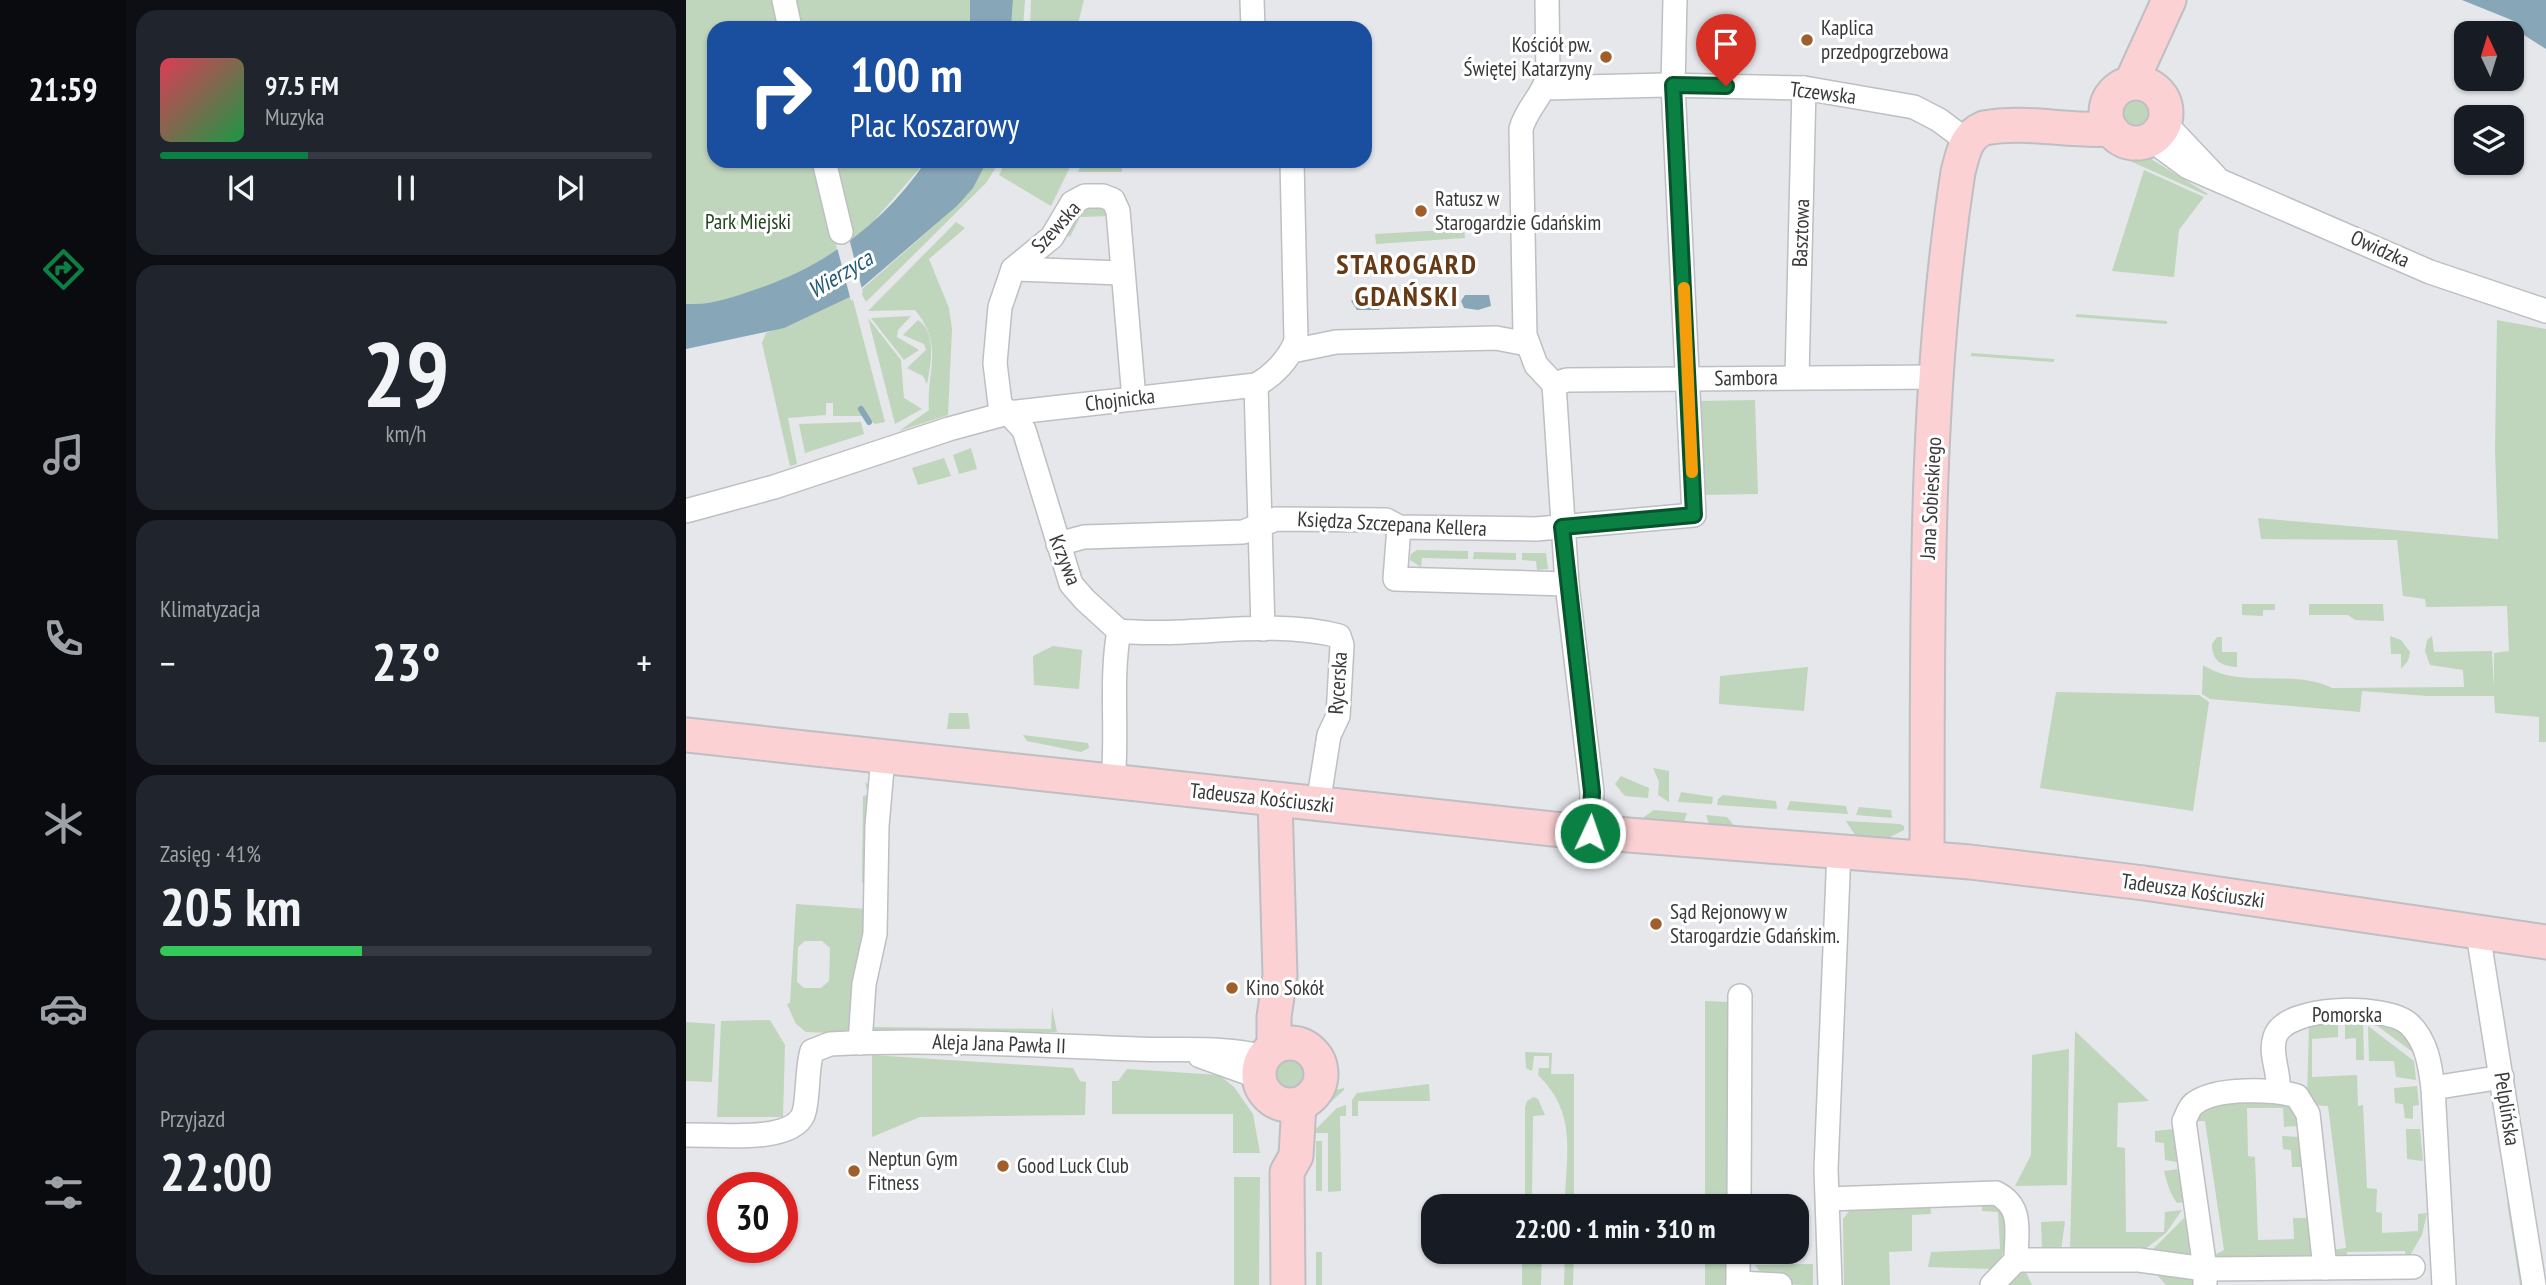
<!DOCTYPE html>
<html lang="pl">
<head>
<meta charset="utf-8">
<style>
  :root { --surface:#171b24; --page:#20242c; --text:#f1f3f6; --muted:#9ea1a6; --line:#363941; --accent:#0b8043 }
  body { margin:0; font-family:"PT Sans Narrow",sans-serif; background:var(--page); color:var(--text); height:100vh; display:flex; flex-direction:column; font-size:26px; white-space:nowrap }
  * { box-sizing:border-box; margin:0 }
  p { font-size:23px; color:var(--muted) }
  .icon { flex:none; width:38px; height:38px; fill:none; stroke:currentColor; stroke-width:2; stroke-linecap:round; stroke-linejoin:round }
  .map { position:relative; flex:1; overflow:hidden }
  .panel { display:flex; flex-direction:column; gap:10px; padding:10px; background:#0d0f14; width:560px }
  .panel>* { flex:none }
  .hud { position:absolute; left:21px; top:21px; width:665px; height:147px; border-radius:21px; box-shadow:0 2px 5px #0004; background:#1a4fa0; color:#fff; overflow:hidden }
  .needle { width:46px; rotate:356deg }
  .buttons { position:absolute; left:1768px; top:21px; display:grid; gap:14px }
  .buttons a { display:grid; place-items:center; width:70px; height:70px; border-radius:14px; background:var(--surface); box-shadow:0 2px 5px #0004; font-size:35px }
  .speed { position:absolute; left:21px; top:1172px; display:flex; gap:14px; font-size:35px; font-weight:700; text-align:center }
  .speed>* { display:grid; place-content:center; width:91px; height:91px; border-radius:50%; background:var(--surface); box-shadow:0 2px 5px #0004; line-height:1 }
  .speed .limit { border:10px solid #d22; background:#fff; color:#111 }
  .pin { position:absolute; display:grid; place-items:center; width:60px; height:60px; color:#fff; margin:-72px -30px; border-radius:50% 50% 50% 0; rotate:-45deg; box-shadow:0 0 7px #0007 }
  .pin .icon { rotate:45deg }
  .me { position:absolute; width:77px; margin:-38px; rotate:3deg; stroke-linejoin:round; filter:drop-shadow(0 0 5px #0008) }
  .turn { display:flex; align-items:center; gap:24px; height:147px; padding:0 28px; font-size:32px }
  .turn .icon { width:91px; height:91px; stroke-width:2.5 }
  .turn b { display:block; font-size:49px; line-height:60px }
  .big { font-size:52px; font-weight:600; line-height:1.1 }
  .panel .card { flex:1; display:flex; flex-direction:column; justify-content:center; gap:10px; min-width:0; padding:0 24px; border-radius:21px; background:var(--page) }
  .panel .dial { align-items:center; gap:0 }
  .dial b { font-size:91px; line-height:1 }
  .song { display:flex; align-items:center; gap:21px }
  .cover { width:84px; height:84px; border-radius:10px; background:linear-gradient(135deg,hsl(350 70% 55%),hsl(140 70% 35%)) }
  .played { height:7px; border-radius:4px; background:linear-gradient(90deg,var(--accent) 30%,var(--line) 30%) }
  .keys { display:flex; justify-content:space-around; direction:ltr }
  .heat { display:flex; justify-content:space-between; align-items:center; font-size:38px; direction:ltr }
  .charge { height:10px; border-radius:5px; background:linear-gradient(90deg,#34c759 41%,var(--line) 0) }
  .trip { position:absolute; left:735px; top:1194px; width:388px; height:70px; border-radius:21px; background:var(--surface); box-shadow:0 2px 5px #0004; font-weight:600; line-height:70px; text-align:center }
  main { display:flex; flex:1; min-height:0 }
  .tabs { display:flex; flex-direction:column; width:126px; justify-content:space-around; align-items:center; background:#090b0e; color:var(--muted) }
  .tabs .icon { width:49px; height:49px }
  .tabs .selected { color:var(--accent) }
  .tabs b { font-size:32px; color:var(--text) }
  .map>svg:first-child { display:block }
  .green { fill:#bfd5bc; fill-rule:evenodd }
  .water { fill:#87a7b9 }
  .pier { fill:#e6e7eb }
  .lines { fill:none; stroke-linecap:round; stroke-linejoin:round }
  .stream { stroke:#87a7b9; stroke-width:6 }
  .street-casing { stroke:#bebfc2; stroke-width:26 }
  .secondary-casing { stroke:#bebfc2; stroke-width:37 }
  .street { stroke:#fff; stroke-width:23 }
  .secondary { stroke:#fbd1d4; stroke-width:33 }
  .route-casing { stroke:#07532c; stroke-width:18 }
  .route { stroke:#0b8043; stroke-width:12 }
  .slow { stroke:#f59e0b; stroke-width:12 }
  .poi-dot { fill:#a05e2b; stroke:#fff; stroke-width:2.5 }
  .labels { text-anchor:middle; stroke-width:6; stroke-linejoin:round; paint-order:stroke }
  .poi-label { font-size:21px; fill:#39393a; stroke:#fff; text-anchor:start }
  .street-label { font-size:21px; fill:#39393a; stroke:#fff }
  .park-label { font-size:21px; fill:#22431e; stroke:#fff }
  .water-label { font-size:23px; font-style:italic; fill:#235a77; stroke:#fff }
  .district-label { font-size:28px; font-weight:bold; letter-spacing:2px; fill:#673a16; stroke:#fff }
</style>
</head>
<body>
<main>
<nav class="tabs">
<b>21:59</b>
<svg class="icon selected" aria-label="directions" viewBox="0 0 24 24"><path d="M12 3l9 9-9 9-9-9zM9 14v-3h6M13 9l2 2-2 2"/></svg>
<svg class="icon" aria-label="music" viewBox="0 0 24 24"><path d="M9 18V5l10-2v13"/><circle cx="6" cy="18" r="3"/><circle cx="16" cy="16" r="3"/></svg>
<svg class="icon" aria-label="phone" viewBox="0 0 24 24"><path d="M5 4h4l2 5-3 2q2 4 5 5l2-3 5 2v4C11 20 4 13 5 4z"/></svg>
<svg class="icon" aria-label="climate" viewBox="0 0 24 24"><path d="M12 3v18M4 7l16 10M4 17L20 7"/></svg>
<svg class="icon" aria-label="car" viewBox="0 0 24 24"><path d="M5 17H2v-5l4-1 3-4h7l3 4 3 1v5h-3M9 17h6M6 11h13"/><circle cx="7" cy="17" r="2"/><circle cx="17" cy="17" r="2"/></svg>
<svg class="icon" aria-label="filters" viewBox="0 0 24 24"><path d="M4 7h16M4 17h16"/><circle cx="9" cy="7" r="2"/><circle cx="15" cy="17" r="2"/></svg>
</nav>
<section class="panel">
<div class="card">
<div class="song"><i class="cover"></i><div><b>97.5 FM</b><p>Muzyka</p></div></div>
<div class="played"></div>
<div class="keys"><svg class="icon" aria-label="previous" viewBox="0 0 24 24"><path d="M18 5L8 12l10 7zM5 5v14"/></svg><svg class="icon" aria-label="pause" viewBox="0 0 24 24"><path d="M8 5v14M16 5v14"/></svg><svg class="icon" aria-label="next" viewBox="0 0 24 24"><path d="M6 5l10 7-10 7zM19 5v14"/></svg></div>
</div>
<div class="card dial"><b>29</b><p>km/h</p></div>
<div class="card"><p>Klimatyzacja</p>
<div class="heat"><a>−</a><b class="big">23°</b><a>+</a></div>
</div>
<div class="card"><p>Zasięg · 41%</p><b class="big">205 km</b><div class="charge"></div></div>
<div class="card"><p>Przyjazd</p><b class="big">22:00</b></div>
</section>
<div class="map">
<svg width="1860" height="1285" viewBox="0 0 1860 1285">
  <rect width="100%" height="100%" fill="#e6e7eb"/>
  <g class="green">
    <path d="M0 0H284V28H28V161H240L181 229 165 241 163 235 150 244 151 251C106 276 53 306 0 304Z"/>
    <polygon points="327,0 339,0 337,28 325,28"/>
    <polygon points="345,0 398,0 391,28 344,28"/>
    <circle cx="1449" cy="113" r="14"/>
    <polygon points="1435,157 1465,159 1522,194 1520,195"/>
    <polygon points="301,161 314,161 300,183 180,302 174,291 271,206"/>
    <polygon points="320,161 387,161 365,206 313,175"/>
    <polygon points="397,161 436,161 436,172 392,172"/>
    <polygon points="1458,170 1518,197 1493,230 1488,277 1426,271"/>
    <polygon points="413,206 424,216 394,217 384,237 379,233 394,209"/>
    <path d="M270 222 279 228 243 259 263 308 266 329 262 415 213 431 243 410C240 371 259 346 229 310L182 311Z"/>
    <polygon points="778,229 779,238 690,244 689,234"/>
    <polygon points="166,296 199,422 189,424 178,416 147,416 147,403 140,403 140,415 102,418 111,464 104,466 76,343 80,333"/>
    <polygon points="1390,314 1481,321 1481,324 1390,317"/>
    <polygon points="225,316 212,330 211,337 233,350 218,360 185,318"/>
    <polygon points="182,318 215,360 218,398 236,409 209,424"/>
    <path d="M232 320C251 332 245 366 241 384L237 376 221 368 240 350 238 344 217 335Z"/>
    <path d="M1811 320 1860 329V742H1853V717L1809 713 1808 696H1741L1676 691 1674 712 1524 699 1516 694 1517 665C1554 690 1606 668 1646 688L1778 687 1777 670 1744 665 1739 651 1741 640 1746 636 1748 652 1806 651 1808 689V653L1823 651 1821 606 1740 607 1739 599 1717 596 1711 540 1575 539 1572 518 1812 539 1809 449Z"/>
    <polygon points="1285,353 1368,359 1368,362 1285,356"/>
    <polygon points="1069,400 1072,494 1018,495 1015,401"/>
    <polygon points="175,422 178,434 119,453 113,424"/>
    <polygon points="285,448 291,469 273,474 267,455"/>
    <polygon points="258,458 265,476 232,485 226,468"/>
    <polygon points="731,550 782,551 782,559 736,558 735,567 724,560 725,554"/>
    <polygon points="788,552 830,553 830,560 787,559"/>
    <polygon points="836,553 860,553 862,569 851,570 850,561 836,560"/>
    <polygon points="1556,604 1589,604 1589,610 1577,610 1577,616 1556,615"/>
    <polygon points="1623,604 1697,604 1698,621 1669,620 1662,615 1623,615"/>
    <polygon points="1704,636 1715,640 1724,652 1722,661 1715,669 1715,654 1705,654"/>
    <path d="M1531 637H1536V652H1551V667C1535 666 1526 661 1526 644Z"/>
    <polygon points="367,646 396,650 393,689 348,685 347,656"/>
    <polygon points="1122,667 1118,711 1033,704 1034,676"/>
    <polygon points="1370,692 1513,695 1523,702 1507,811 1354,788"/>
    <polygon points="263,713 282,713 284,729 261,729"/>
    <polygon points="337,735 402,743 403,748 395,752 341,741"/>
    <polygon points="967,768 983,771 983,802 972,795 973,782"/>
    <polygon points="935,776 963,788 962,798 939,796 929,784"/>
    <polygon points="179,782 184,786 180,885 176,882 177,796 182,795"/>
    <polygon points="995,792 1027,797 1026,804 992,802"/>
    <polygon points="1037,795 1090,801 1091,809 1031,805 1032,799"/>
    <polygon points="1104,801 1160,806 1162,814 1101,810"/>
    <polygon points="1173,807 1205,810 1206,818 1170,815"/>
    <polygon points="968,810 1001,813 997,825 957,822 958,817"/>
    <polygon points="1020,815 1041,817 1050,828 1024,827"/>
    <polygon points="1160,821 1214,824 1218,826 1218,830 1200,839 1171,838"/>
    <path d="M197 825H202L203 832 200 939 188 984V1027L365 1029 366 1007 371 1032 188 1034C172 1005 194 968 196 938 199 916 203 843 197 825Z"/>
    <path d="M110 904 181 909 165 1034 120 1032 110 1024 101 1004 104 1003ZM119 941H136L144 948 143 981 135 988H118L111 982 112 947Z"/>
    <polygon points="1019,1001 1042,1002 1045,1009 1042,1206 1019,1206"/>
    <polygon points="1682,1019 1709,1022 1736,1059"/>
    <polygon points="84,1020 99,1045 97,1117 31,1117 35,1021"/>
    <polygon points="1652,1021 1652,1037 1626,1039 1626,1077 1671,1075 1672,1106 1677,1105 1681,1188 1691,1189 1690,1212 1696,1213 1696,1233 1732,1231 1732,1214 1741,1213 1736,1235 1720,1262 1719,1251 1661,1252 1660,1264 1649,1264 1645,1250 1660,1248 1642,1106 1626,1105 1621,1098 1623,1025"/>
    <polygon points="1677,1021 1678,1060 1670,1060 1670,1038 1659,1039 1659,1022"/>
    <polygon points="0,1022 29,1024 26,1082 0,1081"/>
    <polygon points="1682,1026 1728,1061 1730,1080 1710,1077 1708,1061 1683,1061"/>
    <polygon points="1389,1031 1463,1101 1432,1103 1431,1147 1439,1148 1440,1232 1478,1232 1479,1212 1496,1210 1480,1233 1454,1253 1384,1252"/>
    <polygon points="1383,1049 1381,1185 1329,1186 1345,1155 1346,1055"/>
    <path d="M839 1052 866 1053 865 1074H888V1206H879C880 1153 892 1114 852 1075L853 1068H863V1056H848L846 1071 840 1068Z"/>
    <polygon points="186,1055 387,1068 394,1081 400,1082 399,1115 234,1117 186,1137"/>
    <circle cx="604" cy="1075" r="14"/>
    <polygon points="441,1069 533,1075 548,1087 567,1114 574,1153 547,1153 547,1114 426,1114 426,1081 432,1081"/>
    <polygon points="743,1084 744,1101 672,1101 672,1116 666,1116 666,1100 671,1093"/>
    <polygon points="1731,1086 1733,1105 1727,1106 1727,1119 1719,1118 1717,1104 1709,1103 1708,1088"/>
    <path d="M658 1088V1090L615 1129C625 1110 635 1092 658 1088Z"/>
    <polygon points="848,1097 852,1099 859,1115 847,1116 846,1198 839,1198 839,1107 841,1101"/>
    <polygon points="1529,1100 1609,1102 1613,1126 1598,1127 1597,1108 1561,1108 1562,1156 1569,1157 1572,1240 1608,1239 1607,1218 1623,1218 1627,1257 1566,1264 1524,1257 1538,1250 1519,1121 1507,1121 1509,1108"/>
    <polygon points="660,1105 660,1116 654,1116 655,1191 642,1192 642,1133 630,1133 630,1129 651,1108"/>
    <polygon points="1487,1129 1491,1162 1479,1160 1478,1143 1469,1142 1469,1131"/>
    <polygon points="1720,1129 1734,1129 1737,1161 1721,1159"/>
    <polygon points="1596,1136 1615,1137 1618,1167 1606,1167 1605,1150 1597,1149"/>
    <rect x="630" y="1141" width="6" height="50"/>
    <path d="M1493 1169 1497 1202 1491 1203C1483 1192 1481 1182 1478 1171Z"/>
    <polygon points="548,1177 574,1177 573,1285 548,1285"/>
    <path d="M1309 1202 1320 1214C1320 1234 1323 1256 1305 1269L1242 1267 1245 1252 1314 1249 1312 1212 1296 1211V1203Z"/>
    <polygon points="1821,1202 1824,1205 1837,1285 1834,1285"/>
    <polygon points="1244,1204 1245,1214 1226,1215 1226,1251 1203,1252 1204,1285 1158,1285 1157,1219 1167,1206"/>
    <polygon points="1500,1217 1505,1258 1462,1254 1498,1218"/>
    <polygon points="1379,1221 1375,1251 1356,1251 1355,1222"/>
    <polygon points="849,1251 856,1251 855,1285 836,1285 836,1260 849,1260"/>
    <polygon points="879,1251 888,1251 887,1285 878,1285"/>
    <polygon points="1019,1251 1043,1251 1044,1285 1019,1285"/>
    <rect x="630" y="1252" width="6" height="33"/>
    <path d="M1127 1264V1285C1107 1285 1081 1285 1069 1265Z"/>
    <polygon points="1337,1266 1346,1285 1319,1285"/>
    <polygon points="1463,1266 1505,1278 1508,1285 1480,1285"/>
  </g>
  <g class="water">
    <polygon points="284,0 327,0 325,28 284,28"/>
    <polygon points="1776,0 1860,0 1860,49 1830,30 1828,21"/>
    <path d="M240 161H301L287 188 271 206 166 296 98 328 0 349V304C23 305 41 299 62 292 135 269 197 225 240 161Z"/>
    <polygon points="673,295 693,296 697,305 693,310 671,310 665,301"/>
    <polygon points="779,295 803,295 805,306 792,310 778,308 775,301"/>
  </g>
  <polygon class="pier" points="163,238 177,293 165,301 151,247"/>
  <g class="lines">
    <polyline class="stream" points="175,409 183,422"/>
    <g class="street-casing">
      <g id="street">
        <polyline points="98,0 104,28"/>
        <polyline points="566,0 567,28"/>
        <path d="M861 0 862 77C856 97 840 109 835 129L839 335 850 365 868 384"/>
        <polyline points="859,88 979,85 1118,88 1228,107 1253,120 1281,141"/>
        <polyline points="1478,122 1529,176"/>
        <polyline points="1464,139 1502,167 1744,272 1860,311"/>
        <polyline points="138,161 155,232"/>
        <polyline points="327,269 435,273"/>
        <polyline points="606,351 650,342 810,338 841,344"/>
        <polyline points="1111,377 1118,88"/>
        <polyline points="868,384 881,584 906,792 904,833"/>
        <polyline points="868,384 881,380 1252,377"/>
        <polyline points="570,385 577,629"/>
        <path d="M0 511 88 487 263 429 322 413 570 385C587 376 603 359 610 341L606 161"/>
        <polyline points="713,527 709,579 881,584"/>
        <polyline points="372,544 398,537 557,532 590,519 700,520 713,527 850,529 1008,515 987,85 989,0"/>
        <polyline points="433,631 399,600 385,584 338,430 314,404 309,363 314,307 327,269 366,237 386,203 399,196 417,196 427,200 432,211 448,399"/>
        <path d="M433 631C506 638 582 618 653 636L656 645 652 716 643 735 632 804"/>
        <path d="M427 782C432 732 424 680 433 631"/>
        <polyline points="1796,933 1794,946 1848,1285"/>
        <polyline points="174,1043 178,984 189,934 191,826 197,757"/>
        <polyline points="514,1056 573,1077"/>
        <path d="M1592 1090C1594 1072 1583 1054 1589 1037 1599 1004 1702 1004 1723 1024 1741 1041 1744 1065 1747 1088"/>
        <path d="M0 1135C28 1134 104 1144 117 1115 123 1101 120 1070 126 1051L144 1044C247 1039 348 1045 450 1049 493 1051 537 1046 578 1057"/>
        <path d="M1142 1199 1310 1193C1338 1207 1330 1232 1330 1260L1306 1285"/>
        <polyline points="1053,1206 1054,996"/>
        <path d="M1330 1260H1453L1519 1269 1498 1121C1501 1115 1504 1106 1509 1103 1530 1087 1588 1089 1611 1096L1622 1114 1639 1268"/>
        <polyline points="1052,1283 1094,1285"/>
        <polyline points="1052,1285 1052,1251"/>
        <polyline points="1144,1285 1140,1169 1153,850"/>
        <polyline points="1519,1285 1519,1269 1727,1267"/>
        <polyline points="1758,1285 1747,1088 1816,1077"/>
      </g>
    </g>
    <g class="secondary-casing">
      <g id="secondary">
        <polyline points="1445,83 1483,0"/>
        <circle cx="1450" cy="113" r="30"/>
        <polyline points="0,735 867,829 1284,862 1458,883 1860,942"/>
        <path d="M1241 858C1242 629 1237 399 1272 172 1277 154 1279 136 1298 128 1341 120 1382 132 1424 129"/>
        <circle cx="604" cy="1074" r="31"/>
        <polyline points="588,1047 588,1017 594,976 589,800"/>
        <polyline points="602,1285 601,1172 610,1156 613,1104"/>
      </g>
    </g>
    <use href="#street" class="street"/>
    <use href="#secondary" class="secondary"/>
  </g>
  <g class="lines">
    <g class="route-casing">
      <polyline id="route" points="904,833 906,792 876,527 1008,515 987,85 1040,86"/>
    </g>
    <use href="#route" class="route"/>
    <polyline class="slow" points="998,288 1006,472"/>
  </g>
  <g class="poi-dot">
    <circle cx="1121" cy="40" r="7"/>
    <circle cx="920" cy="57" r="7"/>
    <circle cx="735" cy="211" r="7"/>
    <circle cx="970" cy="924" r="7"/>
    <circle cx="546" cy="988" r="7"/>
    <circle cx="317" cy="1166" r="7"/>
    <circle cx="168" cy="1171" r="7"/>
  </g>
  <g class="labels">
    <g class="poi-label">
      <text x="1135" y="35">Kaplica<tspan x="1135" dy="24">przedpogrzebowa</tspan></text>
      <text x="906" y="52" text-anchor="end">Kościół pw.<tspan x="906" dy="24">Świętej Katarzyny</tspan></text>
      <text x="749" y="206">Ratusz w<tspan x="749" dy="24">Starogardzie Gdańskim</tspan></text>
      <text x="984" y="919">Sąd Rejonowy w<tspan x="984" dy="24">Starogardzie Gdańskim.</tspan></text>
      <text x="560" y="995">Kino Sokół</text>
      <text x="182" y="1166">Neptun Gym<tspan x="182" dy="24">Fitness</tspan></text>
      <text x="331" y="1173">Good Luck Club</text>
    </g>
    <g class="street-label">
      <text transform="translate(1137 93) rotate(7)" y="7">Tczewska</text>
      <text transform="translate(370 227) rotate(-48)" y="7">Szewska</text>
      <text transform="translate(1115 233) rotate(-88)" y="7">Basztowa</text>
      <text transform="translate(1694 249) rotate(24)" y="7">Owidzka</text>
      <text transform="translate(1060 378) rotate(-1)" y="7">Sambora</text>
      <text transform="translate(434 400) rotate(-7)" y="7">Chojnicka</text>
      <text transform="translate(1245 498) rotate(-87)" y="7">Jana Sobieskiego</text>
      <text transform="translate(706 524) rotate(3)" y="7">Księdza Szczepana Kellera</text>
      <text transform="translate(379 560) rotate(68)" y="7">Krzywa</text>
      <text transform="translate(652 683) rotate(-86)" y="7">Rycerska</text>
      <text transform="translate(576 798) rotate(6)" y="7">Tadeusza Kościuszki</text>
      <text transform="translate(1507 891) rotate(8)" y="7">Tadeusza Kościuszki</text>
      <text x="1661" y="1022">Pomorska</text>
      <text transform="translate(313 1044) rotate(2)" y="7">Aleja Jana Pawła II</text>
      <text transform="translate(1821 1109) rotate(81)" y="7">Pelplińska</text>
    </g>
    <g class="park-label">
      <text x="62" y="229">Park Miejski</text>
    </g>
    <g class="water-label">
      <text transform="translate(154 274) rotate(-31)" y="8">Wierzyca</text>
    </g>
    <g class="district-label">
      <text x="721" y="274">STAROGARD<tspan x="721" dy="32">GDAŃSKI</tspan></text>
    </g>
  </g>
</svg>
<div class="buttons">
<a><svg class="needle" viewBox="-14 -14 28 28"><path d="M0-13l5 13h-10z" fill="#e53935"/><path d="M0 13l5-13h-10z" fill="#9ea1a6"/></svg></a>
<a><svg class="icon" aria-label="layers" viewBox="0 0 24 24"><path d="M12 4l9 5-9 5-9-5zM3 14l9 5 9-5"/></svg></a>
</div>
<div class="speed"><div class="limit">30</div></div>
<div class="pin" style="left:1040px;top:86px;background:#d93025"><svg class="icon" aria-label="arrive" viewBox="0 0 24 24"><path d="M6 21V4h12l-3 4 3 4H6"/></svg></div>
<svg class="me" style="left:904px;top:833px" viewBox="-20 -20 40 40"><circle r="17" fill="#0b8043" stroke="#fff" stroke-width="3"/><path d="M0-11L8 9 0 5-8 9z" fill="#fff"/></svg>
<div class="trip">22:00 · 1 min · 310 m</div>
<div class="hud">
<div class="turn"><svg class="icon" aria-label="right" viewBox="0 0 24 24"><path d="M7 20v-9h11M14 6l5 5-5 5"/></svg><div><b>100 m</b>Plac Koszarowy</div></div>
</div>
</div>
</main>
</body>
</html>
